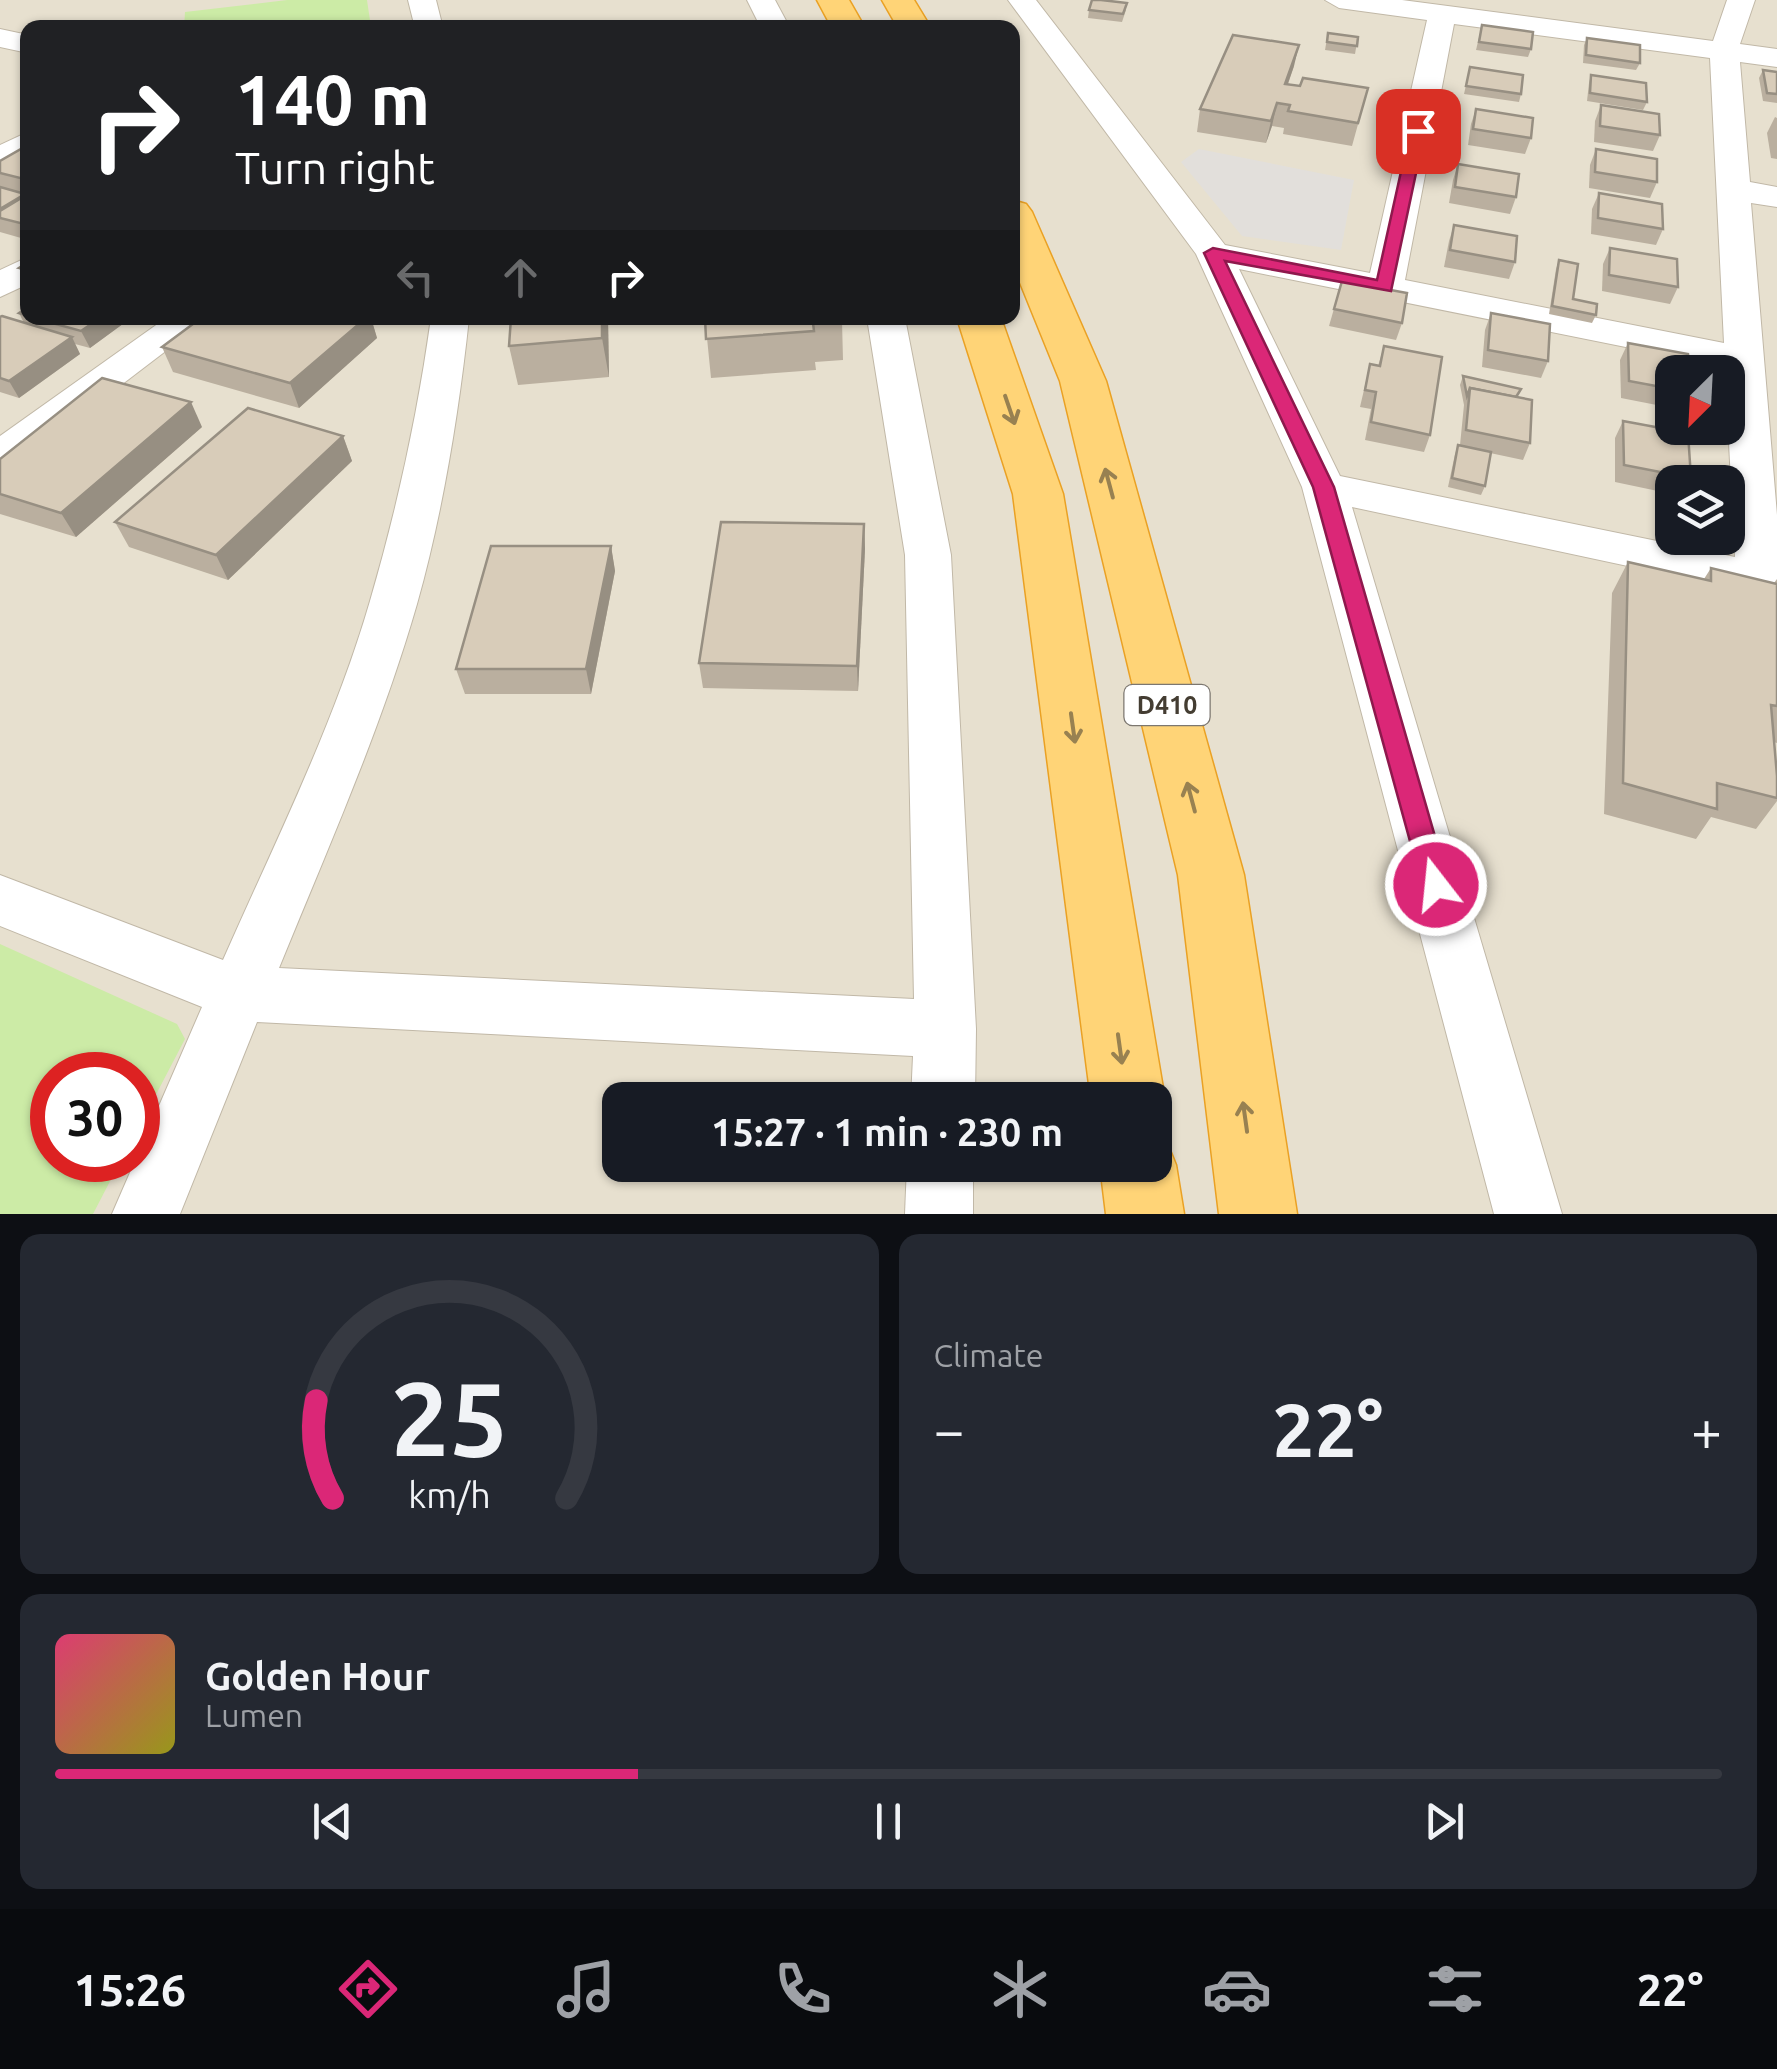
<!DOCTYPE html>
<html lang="en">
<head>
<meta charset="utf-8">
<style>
  :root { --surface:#171b24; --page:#242831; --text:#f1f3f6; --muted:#9ea1a6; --line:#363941; --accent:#db2777 }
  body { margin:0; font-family:Ubuntu,sans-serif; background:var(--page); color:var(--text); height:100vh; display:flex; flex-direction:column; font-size:38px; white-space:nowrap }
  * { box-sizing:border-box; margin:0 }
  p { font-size:32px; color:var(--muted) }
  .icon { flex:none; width:55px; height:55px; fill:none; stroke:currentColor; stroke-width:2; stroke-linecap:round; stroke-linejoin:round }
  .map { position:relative; height:1214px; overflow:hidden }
  .side { display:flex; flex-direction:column; gap:20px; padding:20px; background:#0d0f14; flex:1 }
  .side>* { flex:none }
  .hud { position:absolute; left:20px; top:20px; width:1000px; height:305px; border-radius:20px; box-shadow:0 2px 8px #0004; background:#202124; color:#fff; overflow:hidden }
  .needle { width:65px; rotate:204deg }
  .fabs { position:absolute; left:1655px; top:355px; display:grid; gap:20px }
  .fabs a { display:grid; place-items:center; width:90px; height:90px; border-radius:20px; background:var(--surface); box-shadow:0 2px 8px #0004; font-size:50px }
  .speed { position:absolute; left:30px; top:1052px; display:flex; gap:20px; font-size:50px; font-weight:700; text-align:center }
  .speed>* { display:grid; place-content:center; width:130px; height:130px; border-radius:50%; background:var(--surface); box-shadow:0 2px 8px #0004; line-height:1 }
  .speed .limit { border:15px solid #d22; background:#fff; color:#111 }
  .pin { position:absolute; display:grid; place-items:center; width:85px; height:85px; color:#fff; margin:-42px; border-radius:20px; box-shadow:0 5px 15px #0006 }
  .me { position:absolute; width:110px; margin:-55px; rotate:344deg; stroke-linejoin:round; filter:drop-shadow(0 0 8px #0008) }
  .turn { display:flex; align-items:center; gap:35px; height:210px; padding:0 50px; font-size:45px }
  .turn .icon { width:130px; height:130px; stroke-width:2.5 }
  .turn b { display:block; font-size:70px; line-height:85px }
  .lanes { display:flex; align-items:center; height:95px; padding:0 50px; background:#0003; justify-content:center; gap:50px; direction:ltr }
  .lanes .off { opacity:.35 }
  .big { font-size:75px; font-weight:700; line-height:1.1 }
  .side .widget { flex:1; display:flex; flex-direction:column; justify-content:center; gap:15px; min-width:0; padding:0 35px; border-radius:20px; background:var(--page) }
  .side .dial { align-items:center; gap:0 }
  .dial svg { height:260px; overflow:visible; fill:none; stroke:var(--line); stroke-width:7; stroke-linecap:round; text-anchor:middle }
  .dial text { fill:var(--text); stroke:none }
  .song { display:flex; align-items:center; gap:30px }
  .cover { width:120px; height:120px; border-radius:15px; background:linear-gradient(135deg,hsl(340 70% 55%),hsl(60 70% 35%)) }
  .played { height:10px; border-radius:5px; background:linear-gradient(90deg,var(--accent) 35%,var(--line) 35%) }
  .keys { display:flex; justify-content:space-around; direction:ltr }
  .heat { display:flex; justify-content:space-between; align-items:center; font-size:55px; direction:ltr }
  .side .tiles { flex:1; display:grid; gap:20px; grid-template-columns:1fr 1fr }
  .widget:last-child { grid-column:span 2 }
  .trip { position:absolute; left:602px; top:1082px; width:570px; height:100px; border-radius:20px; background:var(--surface); box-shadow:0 2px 8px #0004; font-weight:700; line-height:100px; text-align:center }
  .tabs { display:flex; height:160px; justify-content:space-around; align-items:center; background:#090b0e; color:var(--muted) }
  .tabs .icon { width:70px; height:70px }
  .tabs .selected { color:var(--accent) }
  .tabs b { font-size:45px; color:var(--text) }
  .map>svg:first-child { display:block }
  .residential { fill:#e7e0cf; fill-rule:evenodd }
  .green { fill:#cceba6 }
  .parking { fill:#e2dfdb }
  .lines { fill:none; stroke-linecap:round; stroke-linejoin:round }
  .minor-casing { stroke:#c1b8a7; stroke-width:2 }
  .trunk-casing { stroke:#eaa124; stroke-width:3 }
  .minor { fill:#fff; fill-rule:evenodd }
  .trunk { fill:#ffd477; fill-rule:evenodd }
  .wall { fill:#baaf9f }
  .shaded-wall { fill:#978f82 }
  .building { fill:#d8ccb9; stroke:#978f82; stroke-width:2.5 }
  .oneway { stroke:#988151 }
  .route { fill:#db2777; stroke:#8e194d; stroke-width:2.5 }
  .labels { text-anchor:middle; stroke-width:10; stroke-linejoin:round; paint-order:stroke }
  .shield { fill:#fff; stroke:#7c7770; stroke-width:2.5 }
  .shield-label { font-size:25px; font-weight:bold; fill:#443d32 }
</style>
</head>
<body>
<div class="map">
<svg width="1777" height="1214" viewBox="0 0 1777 1214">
  <rect width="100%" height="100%" fill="#f3ede2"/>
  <path class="residential" d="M0 0H1777V1214H0ZM28 28H1012V318H28ZM1672 372H1728V428H1672ZM1672 482H1728V538H1672ZM52 1075H138V1160H52ZM620 1100H1155V1165H620Z"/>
  <g class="green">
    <polygon points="287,0 367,0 371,27 184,27 185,12"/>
    <polygon points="0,944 177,1024 185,1039 138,1129 138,1075 52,1075 52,1160 121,1160 93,1214 0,1214"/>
  </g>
  <polygon class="parking" points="1199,149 1354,180 1341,250 1242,236 1181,162"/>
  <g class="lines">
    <g class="minor-casing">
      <g id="minor">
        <polygon points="408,0 436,0 443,28 415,28"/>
        <polygon points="747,0 775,0 790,28 761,28"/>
        <path d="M1008 0H1036L1225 245 1370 273 1427 20 1339 8 1325 0H1402L1713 41 1727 0H1755L1740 44 1777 49V67L1740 62 1750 182 1777 187V207L1751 203 1777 515V598L1352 507 1562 1214H1494L1302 487 1196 254ZM1454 24 1710 58 1724 343 1405 280ZM1239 269 1725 367 1735 557 1340 476Z"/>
        <polygon points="0,29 28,35 28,53 0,47"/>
        <polygon points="28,132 28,156 0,168 0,145"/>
        <polygon points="28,257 28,284 0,297 0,270"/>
        <polygon points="166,318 209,318 15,466 0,470 0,436"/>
        <path d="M431 318H469C459 412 443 512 417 604 381 729 328 848 279 968L914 999 905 555 867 318H905L951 555 976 1029 975 1100H911L913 1056 257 1022 180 1214H112L202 1007 0 926V875L223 960C275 842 334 725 370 601 397 509 418 412 431 318Z"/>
        <polygon points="907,1165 973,1165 973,1214 905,1214"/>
      </g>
    </g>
    <g class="trunk-casing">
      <g id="trunk">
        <polygon points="817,0 849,0 865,28 832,28"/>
        <polygon points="882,0 914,0 931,28 898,28"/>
        <polygon points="1012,200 1026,204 1032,212 1106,381 1244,875 1297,1214 1219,1214 1178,875 1060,381 1012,263"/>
        <polygon points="957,318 1001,318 1063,494 1165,1100 1155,1123 1155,1100 1091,1100 1013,494"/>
        <polygon points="1155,1134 1165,1138 1176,1165 1184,1214 1106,1214 1100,1165 1155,1165"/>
      </g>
    </g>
    <use href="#minor" class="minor"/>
    <use href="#trunk" class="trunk"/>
  </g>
  <g class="wall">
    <polygon points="1089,10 1126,10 1122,22 1088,18"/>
    <polygon points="1482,25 1531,49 1528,57 1476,50"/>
    <polygon points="1328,33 1358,37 1355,54 1325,50"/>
    <polygon points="1587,38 1640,63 1636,70 1583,63 1584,45"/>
    <polygon points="1294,66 1288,84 1300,86 1368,88 1352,146 1283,134 1284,128 1272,126 1266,143 1197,132 1200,109"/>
    <polygon points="1470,67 1521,94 1519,102 1464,94"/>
    <polygon points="1763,70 1777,72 1777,103 1763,101 1759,78"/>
    <polygon points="1591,75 1647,102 1643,110 1587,101 1589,83"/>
    <polygon points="1601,105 1660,135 1653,151 1594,142 1595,121"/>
    <polygon points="1476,109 1531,138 1525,154 1468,145 1471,124"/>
    <polygon points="1775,117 1777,118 1777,159 1771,158 1767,133"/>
    <polygon points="28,145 28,240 0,232 0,161"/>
    <polygon points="1596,149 1657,182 1650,198 1589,188 1590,165"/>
    <polygon points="1458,164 1516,197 1510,214 1449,203 1453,180"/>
    <polygon points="1599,193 1663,229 1656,245 1591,234 1592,209"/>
    <polygon points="1454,225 1515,262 1509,279 1444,267 1449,241"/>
    <polygon points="1610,248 1678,287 1670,304 1602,291 1603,264"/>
    <polygon points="1559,260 1573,299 1596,315 1592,323 1549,314 1556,269"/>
    <polygon points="28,262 28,285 19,268"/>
    <polygon points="1342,281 1402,323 1396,340 1329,326"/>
    <polygon points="28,307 28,318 131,318 90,348 75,344 80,354 19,398 0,392 0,317 24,323 19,313"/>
    <polygon points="1491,313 1548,361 1541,378 1482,367 1485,330"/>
    <polygon points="201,318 371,318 377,338 299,408 173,372 162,347"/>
    <polygon points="511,318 608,318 609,377 518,385 509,346"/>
    <polygon points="705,318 842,321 843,360 815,362 816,370 711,378"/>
    <polygon points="1628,343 1672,372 1672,408 1621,398 1620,360"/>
    <polygon points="1384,346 1430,435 1424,452 1365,440 1371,409 1360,407 1370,364 1378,366"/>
    <polygon points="1463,376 1517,397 1530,443 1523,460 1490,453 1485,486 1481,495 1448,487 1455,454 1458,445 1460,445 1464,405 1460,385"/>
    <polygon points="1623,421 1691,478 1689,482 1672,482 1672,494 1615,482 1615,438"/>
    <polygon points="202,427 76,537 0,514 0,459"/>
    <polygon points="343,436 352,461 228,580 129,547 115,522"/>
    <polygon points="864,524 865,549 858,691 703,688 699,663"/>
    <polygon points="611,546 615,571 591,694 465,694 456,669"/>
    <polygon points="1628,562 1704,579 1711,568 1774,583 1777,579 1777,743 1774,742 1777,801 1756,829 1711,817 1696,839 1604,814 1612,593"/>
  </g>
  <g class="shaded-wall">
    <polygon points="1299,45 1294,66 1280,106 1285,84"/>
    <polygon points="1277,103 1272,126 1266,143 1271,121"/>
    <polygon points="100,318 131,318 90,348 81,331"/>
    <polygon points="366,318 371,318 377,338 299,408 290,383"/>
    <polygon points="602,318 608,318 609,377 602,338"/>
    <polygon points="72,337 80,354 19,398 9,381"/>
    <polygon points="191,402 202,427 76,537 61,513"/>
    <polygon points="343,436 352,461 228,580 216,555"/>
    <polygon points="864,524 865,549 858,691 857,666"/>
    <polygon points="611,546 615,571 591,694 586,669"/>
  </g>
  <g class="building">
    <polygon points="1092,0 1101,0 1127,3 1123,14 1089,10"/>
    <polygon points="1482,25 1533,32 1531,49 1479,42"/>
    <polygon points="1328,33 1358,37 1357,46 1327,42"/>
    <polygon points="1233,35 1299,45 1285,84 1300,86 1303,78 1368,88 1358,123 1288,111 1290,105 1277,103 1271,121 1200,109"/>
    <polygon points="1587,38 1640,45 1640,63 1586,55"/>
    <polygon points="1470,67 1523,75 1521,94 1466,86"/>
    <polygon points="1763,70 1777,72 1777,94 1767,93"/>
    <polygon points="1591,75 1646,83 1647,102 1590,93"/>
    <polygon points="1601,105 1659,114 1660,135 1600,126"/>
    <polygon points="1476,109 1533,118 1531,138 1473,129"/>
    <polygon points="28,145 28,180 0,173 0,161"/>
    <polygon points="1596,149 1657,159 1657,182 1595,172"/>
    <polygon points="1458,164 1519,174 1516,197 1455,187"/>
    <polygon points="0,187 25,194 0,209"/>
    <polygon points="1599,193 1662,204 1663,229 1598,218"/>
    <polygon points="28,194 28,225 0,218 0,211"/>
    <polygon points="1454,225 1517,236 1515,262 1450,250"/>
    <polygon points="1610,248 1677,259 1678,287 1609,275"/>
    <polygon points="1559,260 1578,264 1573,299 1597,304 1596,315 1552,306"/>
    <polygon points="28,262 28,270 19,268"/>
    <polygon points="1342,281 1407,293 1402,323 1334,309"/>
    <polygon points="28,307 28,316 19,313"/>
    <polygon points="1491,313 1550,324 1548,361 1488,350"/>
    <polygon points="2,316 72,337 9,381 0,378 0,317"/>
    <polygon points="34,318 100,318 81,331"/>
    <polygon points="201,318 366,318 290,383 162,347"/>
    <polygon points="511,318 602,318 602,338 509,346"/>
    <polygon points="705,318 841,318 842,321 813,323 814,331 706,339"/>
    <polygon points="1628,343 1688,354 1690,372 1672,372 1672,389 1629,381"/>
    <polygon points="1384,346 1442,357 1430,435 1371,422 1376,392 1365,390 1370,364 1380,366"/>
    <polygon points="1463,376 1521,389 1516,397 1470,388 1467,396"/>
    <polygon points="102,378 191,402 61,513 0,494 0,459"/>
    <polygon points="1470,388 1532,400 1530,443 1466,430"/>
    <polygon points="248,408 343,436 216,555 115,522"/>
    <polygon points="1623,421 1688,433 1691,478 1624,465"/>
    <polygon points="1458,445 1491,452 1485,486 1452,478"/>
    <polygon points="721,522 864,524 857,666 699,663"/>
    <polygon points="491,546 611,546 586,669 456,669"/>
    <polygon points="1628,562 1711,581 1711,568 1777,584 1777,706 1771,705 1777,776 1777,798 1717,783 1717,809 1623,783"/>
  </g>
  <defs><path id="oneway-shaft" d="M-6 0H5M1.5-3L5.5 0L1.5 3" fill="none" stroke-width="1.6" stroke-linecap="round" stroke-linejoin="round" transform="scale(2.5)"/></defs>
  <g class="oneway">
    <use href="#oneway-shaft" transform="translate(1010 410) rotate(71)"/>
    <use href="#oneway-shaft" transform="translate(1109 483) rotate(-105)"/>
    <use href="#oneway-shaft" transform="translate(1073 728) rotate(82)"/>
    <use href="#oneway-shaft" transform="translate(1191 797) rotate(-105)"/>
    <use href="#oneway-shaft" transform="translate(1120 1049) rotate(82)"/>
    <use href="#oneway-shaft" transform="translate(1245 1117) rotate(-98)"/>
  </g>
  <polygon class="route" points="1418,127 1425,131 1391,291 1225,261 1334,487 1449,885 1445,893 1426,893 1422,885 1313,487 1204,253 1213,248 1377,280 1410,131"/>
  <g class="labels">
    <rect class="shield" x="1124.5" y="685" width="85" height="40" rx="8"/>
    <g class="shield-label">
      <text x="1167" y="714">D410</text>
    </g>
  </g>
</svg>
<div class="fabs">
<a><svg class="needle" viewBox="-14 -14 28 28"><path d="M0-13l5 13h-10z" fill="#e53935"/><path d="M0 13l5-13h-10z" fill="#9ea1a6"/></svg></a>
<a><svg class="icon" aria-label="layers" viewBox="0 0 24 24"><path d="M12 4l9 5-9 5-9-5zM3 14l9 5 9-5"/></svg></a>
</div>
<div class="speed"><div class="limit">30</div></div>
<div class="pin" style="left:1418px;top:131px;background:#d93025"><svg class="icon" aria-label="arrive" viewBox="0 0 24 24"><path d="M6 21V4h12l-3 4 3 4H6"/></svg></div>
<svg class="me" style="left:1436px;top:885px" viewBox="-20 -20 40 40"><circle r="17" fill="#db2777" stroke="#fff" stroke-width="3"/><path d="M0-11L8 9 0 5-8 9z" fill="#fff"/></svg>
<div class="trip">15:27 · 1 min · 230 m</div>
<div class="hud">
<div class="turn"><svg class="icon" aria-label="right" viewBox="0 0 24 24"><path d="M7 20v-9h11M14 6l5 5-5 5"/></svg><div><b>140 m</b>Turn right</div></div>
<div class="lanes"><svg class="icon off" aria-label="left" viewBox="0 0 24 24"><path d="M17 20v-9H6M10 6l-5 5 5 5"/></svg><svg class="icon off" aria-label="ahead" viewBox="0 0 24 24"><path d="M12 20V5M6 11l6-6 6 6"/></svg><svg class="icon" aria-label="right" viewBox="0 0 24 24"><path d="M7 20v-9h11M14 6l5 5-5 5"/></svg></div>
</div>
</div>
<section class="side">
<div class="tiles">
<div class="widget dial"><svg viewBox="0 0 100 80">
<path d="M14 69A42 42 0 1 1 86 69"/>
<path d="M14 69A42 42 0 0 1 9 39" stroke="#db2777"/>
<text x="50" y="56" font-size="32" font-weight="700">25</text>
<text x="50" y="72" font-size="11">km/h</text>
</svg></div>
<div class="widget"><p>Climate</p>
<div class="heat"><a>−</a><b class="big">22°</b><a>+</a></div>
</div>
<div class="widget">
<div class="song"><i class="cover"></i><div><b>Golden Hour</b><p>Lumen</p></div></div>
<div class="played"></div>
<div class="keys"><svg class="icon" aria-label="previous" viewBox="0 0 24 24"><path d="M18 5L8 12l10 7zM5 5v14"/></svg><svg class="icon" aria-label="pause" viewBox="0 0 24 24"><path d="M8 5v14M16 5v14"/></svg><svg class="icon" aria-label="next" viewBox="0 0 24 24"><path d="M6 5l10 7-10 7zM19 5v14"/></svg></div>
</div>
</div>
</section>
<nav class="tabs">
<b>15:26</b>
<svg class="icon selected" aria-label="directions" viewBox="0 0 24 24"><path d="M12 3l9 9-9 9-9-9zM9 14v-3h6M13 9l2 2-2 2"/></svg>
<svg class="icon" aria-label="music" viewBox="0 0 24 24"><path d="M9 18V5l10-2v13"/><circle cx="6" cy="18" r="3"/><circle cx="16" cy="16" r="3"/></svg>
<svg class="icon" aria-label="phone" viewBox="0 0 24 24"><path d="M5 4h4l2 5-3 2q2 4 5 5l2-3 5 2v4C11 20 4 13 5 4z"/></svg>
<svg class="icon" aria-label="climate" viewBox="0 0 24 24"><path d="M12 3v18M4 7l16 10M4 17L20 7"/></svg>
<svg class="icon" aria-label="car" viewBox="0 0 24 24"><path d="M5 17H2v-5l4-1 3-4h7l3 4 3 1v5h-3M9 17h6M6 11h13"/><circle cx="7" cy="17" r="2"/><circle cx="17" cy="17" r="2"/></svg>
<svg class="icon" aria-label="filters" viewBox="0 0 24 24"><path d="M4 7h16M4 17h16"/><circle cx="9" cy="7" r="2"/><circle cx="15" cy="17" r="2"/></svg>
<b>22°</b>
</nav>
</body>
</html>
